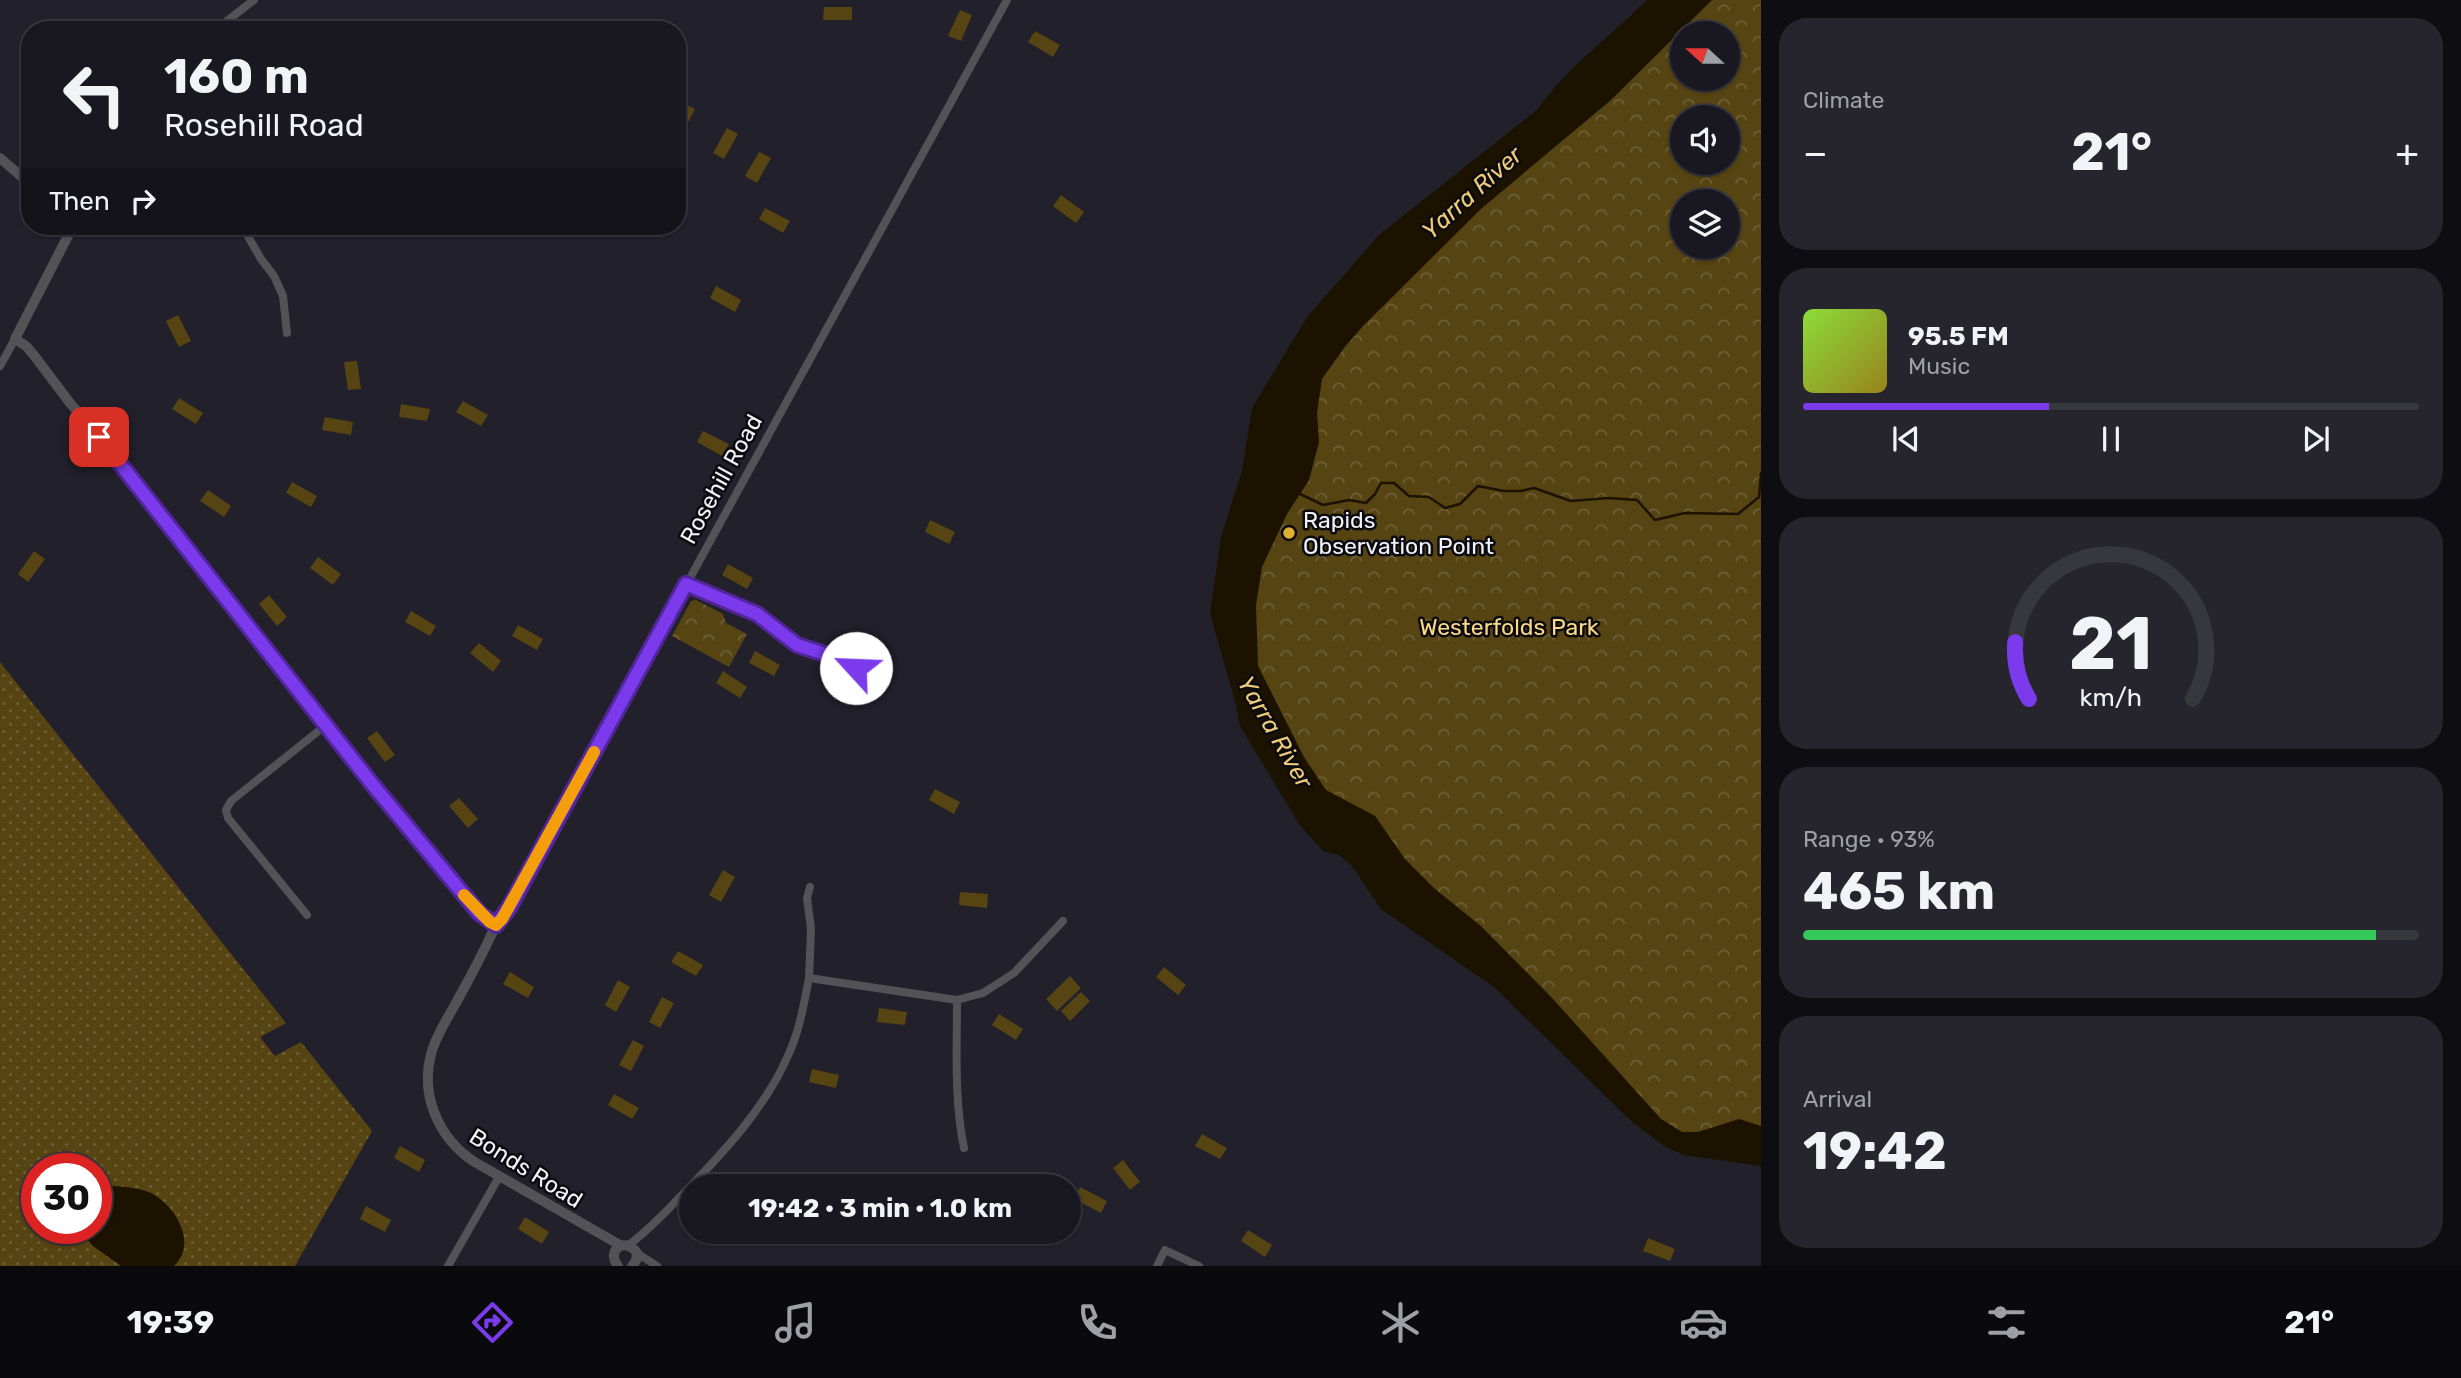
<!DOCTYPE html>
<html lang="en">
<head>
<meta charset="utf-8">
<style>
  :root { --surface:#191820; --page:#26252d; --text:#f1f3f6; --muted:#9fa0a5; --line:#37373e; --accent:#7c3aed }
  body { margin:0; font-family:Rubik,sans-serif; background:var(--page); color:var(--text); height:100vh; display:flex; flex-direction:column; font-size:26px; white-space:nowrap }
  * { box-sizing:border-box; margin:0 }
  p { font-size:23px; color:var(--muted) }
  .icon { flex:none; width:38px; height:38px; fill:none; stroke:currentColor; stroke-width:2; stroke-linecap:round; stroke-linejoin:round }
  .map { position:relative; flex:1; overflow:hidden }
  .side { display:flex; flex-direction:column; gap:18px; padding:18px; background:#0e0d12; width:700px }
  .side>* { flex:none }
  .hud { position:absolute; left:21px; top:21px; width:665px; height:214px; border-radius:28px; box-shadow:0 2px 5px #0004,0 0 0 2px var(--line); background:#191820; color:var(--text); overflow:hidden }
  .needle { width:46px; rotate:291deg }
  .tools { position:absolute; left:1670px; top:21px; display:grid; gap:14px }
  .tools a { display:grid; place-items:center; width:70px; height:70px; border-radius:50%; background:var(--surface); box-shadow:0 2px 5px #0004,0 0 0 2px var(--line); font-size:35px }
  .speed { position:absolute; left:21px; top:1153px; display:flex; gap:14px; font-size:35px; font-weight:700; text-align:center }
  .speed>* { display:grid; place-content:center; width:91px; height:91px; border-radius:50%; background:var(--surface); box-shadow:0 2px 5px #0004,0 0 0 2px var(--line); line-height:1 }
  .speed .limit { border:10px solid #d22; background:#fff; color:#111 }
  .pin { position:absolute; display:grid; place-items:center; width:60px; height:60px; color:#fff; margin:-30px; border-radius:14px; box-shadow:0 4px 10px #0006 }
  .me { position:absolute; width:77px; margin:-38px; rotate:295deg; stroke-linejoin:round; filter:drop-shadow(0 0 5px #0008) }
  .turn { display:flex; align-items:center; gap:24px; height:147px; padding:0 28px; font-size:32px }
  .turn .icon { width:91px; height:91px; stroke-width:2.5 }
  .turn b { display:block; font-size:49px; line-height:60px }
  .then { display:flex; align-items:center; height:66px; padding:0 28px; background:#0003; gap:14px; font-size:26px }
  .big { font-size:52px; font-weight:700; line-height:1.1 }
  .side .tile { flex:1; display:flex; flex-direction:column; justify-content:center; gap:10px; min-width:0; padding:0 24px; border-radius:28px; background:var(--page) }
  .side .dial { align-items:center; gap:0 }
  .dial svg { height:182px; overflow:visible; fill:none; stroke:var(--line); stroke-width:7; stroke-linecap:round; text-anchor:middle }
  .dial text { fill:var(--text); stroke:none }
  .song { display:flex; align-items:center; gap:21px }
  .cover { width:84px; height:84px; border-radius:10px; background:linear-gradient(135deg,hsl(90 70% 55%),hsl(50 70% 35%)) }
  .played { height:7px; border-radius:4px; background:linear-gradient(90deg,var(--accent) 40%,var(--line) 40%) }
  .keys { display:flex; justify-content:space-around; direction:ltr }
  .heat { display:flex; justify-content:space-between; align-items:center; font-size:38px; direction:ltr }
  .charge { height:10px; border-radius:5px; background:linear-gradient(90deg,#34c759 93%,var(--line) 0) }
  .trip { position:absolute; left:679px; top:1174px; width:402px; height:70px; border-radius:35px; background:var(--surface); box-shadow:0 2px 5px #0004,0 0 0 2px var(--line); font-weight:700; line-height:70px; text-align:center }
  .dock { display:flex; height:112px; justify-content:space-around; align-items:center; background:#0a0a0d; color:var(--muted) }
  .dock .icon { width:49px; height:49px }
  .dock .selected { color:var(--accent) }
  .dock b { font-size:32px; color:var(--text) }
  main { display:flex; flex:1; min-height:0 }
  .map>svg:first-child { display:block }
  .grass { fill:url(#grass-dots); fill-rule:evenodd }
  .park { fill:url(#park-crowns); fill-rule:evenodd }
  .garden { fill:#564412 }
  .water { fill:#1c1200 }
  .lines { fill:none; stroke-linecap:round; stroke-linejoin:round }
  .stream { stroke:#1c1200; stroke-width:2.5 }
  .minor { stroke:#525257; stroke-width:8 }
  .tertiary { stroke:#525257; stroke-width:10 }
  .route-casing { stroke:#51269a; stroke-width:18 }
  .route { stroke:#7c3aed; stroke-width:12 }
  .slow { stroke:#f59e0b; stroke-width:12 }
  .poi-dot { fill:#deb133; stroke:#0b0b0f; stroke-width:2.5 }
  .labels { text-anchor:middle; stroke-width:5; stroke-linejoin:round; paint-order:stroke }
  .street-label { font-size:23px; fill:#f2f2fa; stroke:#0b0b0f }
  .poi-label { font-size:23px; fill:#f2f2fa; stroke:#0b0b0f; text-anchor:start }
  .park-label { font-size:23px; fill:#fbd886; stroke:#0b0b0f }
  .water-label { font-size:24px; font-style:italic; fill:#eecb79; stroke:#0b0b0f }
</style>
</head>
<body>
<main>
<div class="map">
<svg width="1761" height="1266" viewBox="0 0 1761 1266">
  <defs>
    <pattern id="grass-dots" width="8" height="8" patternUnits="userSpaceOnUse" patternTransform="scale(1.75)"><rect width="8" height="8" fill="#564412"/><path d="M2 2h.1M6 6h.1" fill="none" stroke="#6f5f35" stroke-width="1.8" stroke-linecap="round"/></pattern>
    <pattern id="park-crowns" width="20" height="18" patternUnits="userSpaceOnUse" patternTransform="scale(1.75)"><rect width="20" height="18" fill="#564412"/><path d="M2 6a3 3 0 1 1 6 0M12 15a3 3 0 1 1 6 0" fill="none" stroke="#6f5f35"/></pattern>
  </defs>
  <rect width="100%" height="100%" fill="#21202b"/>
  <path class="grass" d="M0 662 286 1023 260 1037 275 1056 301 1042 372 1131 295 1266H0ZM37 1169H96V1228H37Z"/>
  <g class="park">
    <path d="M1701 0H1761V1141L1685 1139 1643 1108 1326 805 1250 678 1249 586 1334 343ZM1682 33H1727V79H1682ZM1682 117H1727V163H1682ZM1682 201H1727V247H1682Z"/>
    <polygon points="696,600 723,614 726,623 747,634 729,667 672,636 691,601"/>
  </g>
  <g class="garden">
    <polygon points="824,7 852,7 852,20 823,20"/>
    <polygon points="960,10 972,15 961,41 948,36"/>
    <polygon points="1035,31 1060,45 1053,57 1028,42"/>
    <polygon points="683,103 695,109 682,134 677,132 677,114"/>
    <polygon points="727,128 738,134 724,159 713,153"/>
    <polygon points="759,152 771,158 757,183 745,176"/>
    <polygon points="1061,195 1084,212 1076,223 1053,206"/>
    <polygon points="765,208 790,221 783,233 759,219"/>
    <polygon points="716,286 741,300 735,312 710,298"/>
    <polygon points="178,315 191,341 179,347 166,321"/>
    <polygon points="357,361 361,389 348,390 344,362"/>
    <polygon points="179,398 203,413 196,424 172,409"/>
    <polygon points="463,401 488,415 481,426 456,412"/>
    <polygon points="401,404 430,409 427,421 399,417"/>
    <polygon points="325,417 353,422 351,435 322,430"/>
    <polygon points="703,431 729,444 722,456 697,442"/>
    <polygon points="292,482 317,496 311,507 286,493"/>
    <polygon points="208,490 231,506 224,517 200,501"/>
    <polygon points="930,520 955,532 949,544 925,532"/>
    <polygon points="34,551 45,559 28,582 18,574"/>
    <polygon points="318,557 341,574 333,585 310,568"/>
    <polygon points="728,564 753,578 747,589 722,575"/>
    <polygon points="269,595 287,617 277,626 259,604"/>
    <polygon points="411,611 436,626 430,636 405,622"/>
    <polygon points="518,625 543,639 537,650 512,636"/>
    <polygon points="479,643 501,661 493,672 470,653"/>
    <polygon points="755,651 780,665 774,676 749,663"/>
    <polygon points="723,671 747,687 740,698 716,683"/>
    <polygon points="377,731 395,755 385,762 367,738"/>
    <polygon points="935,789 960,802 954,814 929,800"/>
    <polygon points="459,798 478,819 468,828 449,806"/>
    <polygon points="723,870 735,877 721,902 709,895"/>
    <polygon points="960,892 988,894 987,908 959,905"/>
    <polygon points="678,951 703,965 696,976 671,962"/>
    <polygon points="1164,967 1186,985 1178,995 1156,977"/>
    <polygon points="510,972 534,987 528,998 503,984"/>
    <polygon points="1070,976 1081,988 1057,1011 1046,999"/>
    <polygon points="618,980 630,987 616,1012 605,1005"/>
    <polygon points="1081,992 1090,1001 1070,1021 1061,1011"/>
    <polygon points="662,997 674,1003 660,1028 649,1022"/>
    <polygon points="879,1008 907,1012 905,1025 877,1022"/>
    <polygon points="999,1014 1023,1029 1016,1040 992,1025"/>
    <polygon points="633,1040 644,1046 631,1071 619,1065"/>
    <polygon points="812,1069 839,1075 836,1088 809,1082"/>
    <polygon points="614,1094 639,1108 632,1119 608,1105"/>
    <polygon points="1202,1134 1227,1148 1220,1159 1195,1146"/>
    <polygon points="400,1146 425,1160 419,1172 394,1158"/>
    <polygon points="1123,1160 1140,1182 1130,1190 1113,1168"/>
    <polygon points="1080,1187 1107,1201 1101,1213 1074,1199"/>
    <polygon points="366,1206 391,1220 385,1232 360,1219"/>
    <polygon points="525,1217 549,1232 542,1244 518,1229"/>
    <polygon points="1248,1230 1272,1245 1265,1257 1241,1241"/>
    <polygon points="1648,1238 1675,1249 1670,1261 1643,1251"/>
  </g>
  <g class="water">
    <path d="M1647 0H1712L1611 100 1482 208 1363 326 1344 348 1322 379 1317 413 1319 442 1309 480 1287 514 1262 567 1256 605 1258 666 1304 757 1326 790 1375 816 1405 859 1435 889 1481 926 1553 999 1661 1119 1682 1132H1698L1739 1119 1761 1126V1166L1684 1155 1664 1146 1631 1121 1494 987 1381 909 1352 866 1339 855 1323 851 1299 824 1240 726 1235 701 1210 613 1221 537 1242 471 1252 408 1307 317 1380 234 1537 110C1567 67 1610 37 1647 0Z"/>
    <path d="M96 1185C113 1186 136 1186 151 1193 176 1206 198 1244 174 1266H121L93 1246 78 1229 96 1228Z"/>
  </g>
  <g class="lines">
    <polyline class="stream" points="1298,493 1323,505 1349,500 1366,503 1375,494 1381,483 1394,483 1409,496 1429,497 1445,508 1460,504 1478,486 1504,491 1521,491 1534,488 1571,501 1609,498 1637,500 1655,520 1685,513 1738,514 1759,497 1761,473"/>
    <g class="minor">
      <polyline points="215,30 254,0"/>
      <polyline points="242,226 261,259 274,276 283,296 287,333"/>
      <polyline points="0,366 15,339"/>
      <polyline points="686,584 757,614 797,645 825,654 856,668"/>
      <polyline points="307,915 228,818 226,810 231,801 326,725"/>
      <polyline points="496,925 509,908 1007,0"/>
      <polyline points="809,978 811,929 807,898 810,887"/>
      <path d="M957 1000C957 1049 954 1099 964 1148"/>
      <path d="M629 1245C648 1230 664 1214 680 1197 722 1154 767 1107 790 1051 800 1028 804 1003 809 978L957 1000 983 993 1014 973 1063 921"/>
      <polyline points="637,1253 657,1266"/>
      <polyline points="448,1266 499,1177"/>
      <polyline points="1157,1266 1165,1250 1199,1266"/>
    </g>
    <g class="tertiary">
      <polyline points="0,158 30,184"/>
      <path d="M73 226 15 339 26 346 33 354 70 403 112 451 146 498 372 784 473 906 496 925C484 951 471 976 457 1001 448 1018 436 1035 431 1054 420 1096 439 1138 473 1161L620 1245"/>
      <path d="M618 1266C605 1250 626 1236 637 1253L636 1261 632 1266"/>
    </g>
  </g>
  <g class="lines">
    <g class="route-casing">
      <polyline id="route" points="99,437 372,784 479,913 496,925 509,908 686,584 757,614 797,645 825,654 856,668"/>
    </g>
    <use href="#route" class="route"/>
    <polyline class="slow" points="464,895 490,922 496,925 502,919 594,752"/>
  </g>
  <circle class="poi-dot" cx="1289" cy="533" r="7"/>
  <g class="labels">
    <g class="street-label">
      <text transform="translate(721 479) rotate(-61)" y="8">Rosehill Road</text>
      <text transform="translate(526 1168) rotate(32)" y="8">Bonds Road</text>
    </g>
    <g class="poi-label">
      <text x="1303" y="528">Rapids<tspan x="1303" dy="26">Observation Point</tspan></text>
    </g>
    <g class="park-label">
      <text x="1509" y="635">Westerfolds Park</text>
    </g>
    <g class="water-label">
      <text transform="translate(1472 193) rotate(-42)" y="8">Yarra River</text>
      <text transform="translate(1275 732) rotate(60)" y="8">Yarra River</text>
    </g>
  </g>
</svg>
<div class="tools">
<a><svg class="needle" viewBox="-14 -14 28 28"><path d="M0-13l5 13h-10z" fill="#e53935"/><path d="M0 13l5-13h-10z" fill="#9fa0a5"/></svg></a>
<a><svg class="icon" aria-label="sound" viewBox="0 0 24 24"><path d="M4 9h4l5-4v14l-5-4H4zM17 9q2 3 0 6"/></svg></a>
<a><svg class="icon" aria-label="layers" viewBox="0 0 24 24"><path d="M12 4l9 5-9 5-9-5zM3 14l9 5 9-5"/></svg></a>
</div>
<div class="speed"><div class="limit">30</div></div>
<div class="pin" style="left:99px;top:437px;background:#d93025"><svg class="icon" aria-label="arrive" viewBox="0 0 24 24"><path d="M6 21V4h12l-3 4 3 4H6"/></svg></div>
<svg class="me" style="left:856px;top:668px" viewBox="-20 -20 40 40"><circle r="19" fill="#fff"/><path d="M0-13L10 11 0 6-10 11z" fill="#7c3aed"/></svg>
<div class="trip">19:42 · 3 min · 1.0 km</div>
<div class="hud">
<div class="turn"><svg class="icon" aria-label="left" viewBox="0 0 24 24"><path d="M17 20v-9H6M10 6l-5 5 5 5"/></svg><div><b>160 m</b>Rosehill Road</div></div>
<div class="then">Then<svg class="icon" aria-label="right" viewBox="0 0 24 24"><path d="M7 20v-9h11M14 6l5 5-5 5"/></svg></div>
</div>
</div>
<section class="side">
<div class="tile"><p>Climate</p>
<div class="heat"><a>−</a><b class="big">21°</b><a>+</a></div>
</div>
<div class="tile">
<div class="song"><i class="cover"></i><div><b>95.5 FM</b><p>Music</p></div></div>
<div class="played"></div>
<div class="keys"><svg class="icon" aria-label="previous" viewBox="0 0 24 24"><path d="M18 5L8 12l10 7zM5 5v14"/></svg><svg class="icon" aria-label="pause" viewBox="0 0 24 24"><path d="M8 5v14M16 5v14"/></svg><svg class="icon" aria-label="next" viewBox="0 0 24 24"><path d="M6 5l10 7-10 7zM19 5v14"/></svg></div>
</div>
<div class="tile dial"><svg viewBox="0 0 100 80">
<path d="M14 69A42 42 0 1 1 86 69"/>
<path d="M14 69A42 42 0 0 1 8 44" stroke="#7c3aed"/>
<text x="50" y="56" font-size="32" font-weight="700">21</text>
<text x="50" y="72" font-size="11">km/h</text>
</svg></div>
<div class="tile"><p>Range · 93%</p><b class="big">465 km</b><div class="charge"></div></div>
<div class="tile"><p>Arrival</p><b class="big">19:42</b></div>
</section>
</main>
<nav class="dock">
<b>19:39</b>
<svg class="icon selected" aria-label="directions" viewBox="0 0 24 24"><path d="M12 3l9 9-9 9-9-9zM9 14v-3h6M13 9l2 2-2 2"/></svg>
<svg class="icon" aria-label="music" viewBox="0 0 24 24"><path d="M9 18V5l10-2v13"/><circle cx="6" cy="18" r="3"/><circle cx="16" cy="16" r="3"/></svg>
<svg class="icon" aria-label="phone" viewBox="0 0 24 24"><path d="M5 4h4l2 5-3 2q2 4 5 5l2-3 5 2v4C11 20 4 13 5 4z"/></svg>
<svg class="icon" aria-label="climate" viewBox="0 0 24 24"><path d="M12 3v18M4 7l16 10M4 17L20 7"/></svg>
<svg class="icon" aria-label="car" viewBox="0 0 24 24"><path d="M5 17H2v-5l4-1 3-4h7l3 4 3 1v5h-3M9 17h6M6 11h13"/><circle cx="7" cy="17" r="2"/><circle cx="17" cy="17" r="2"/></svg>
<svg class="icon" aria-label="filters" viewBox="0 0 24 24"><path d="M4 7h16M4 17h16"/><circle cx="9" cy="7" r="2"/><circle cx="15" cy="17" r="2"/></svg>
<b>21°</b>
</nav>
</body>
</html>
